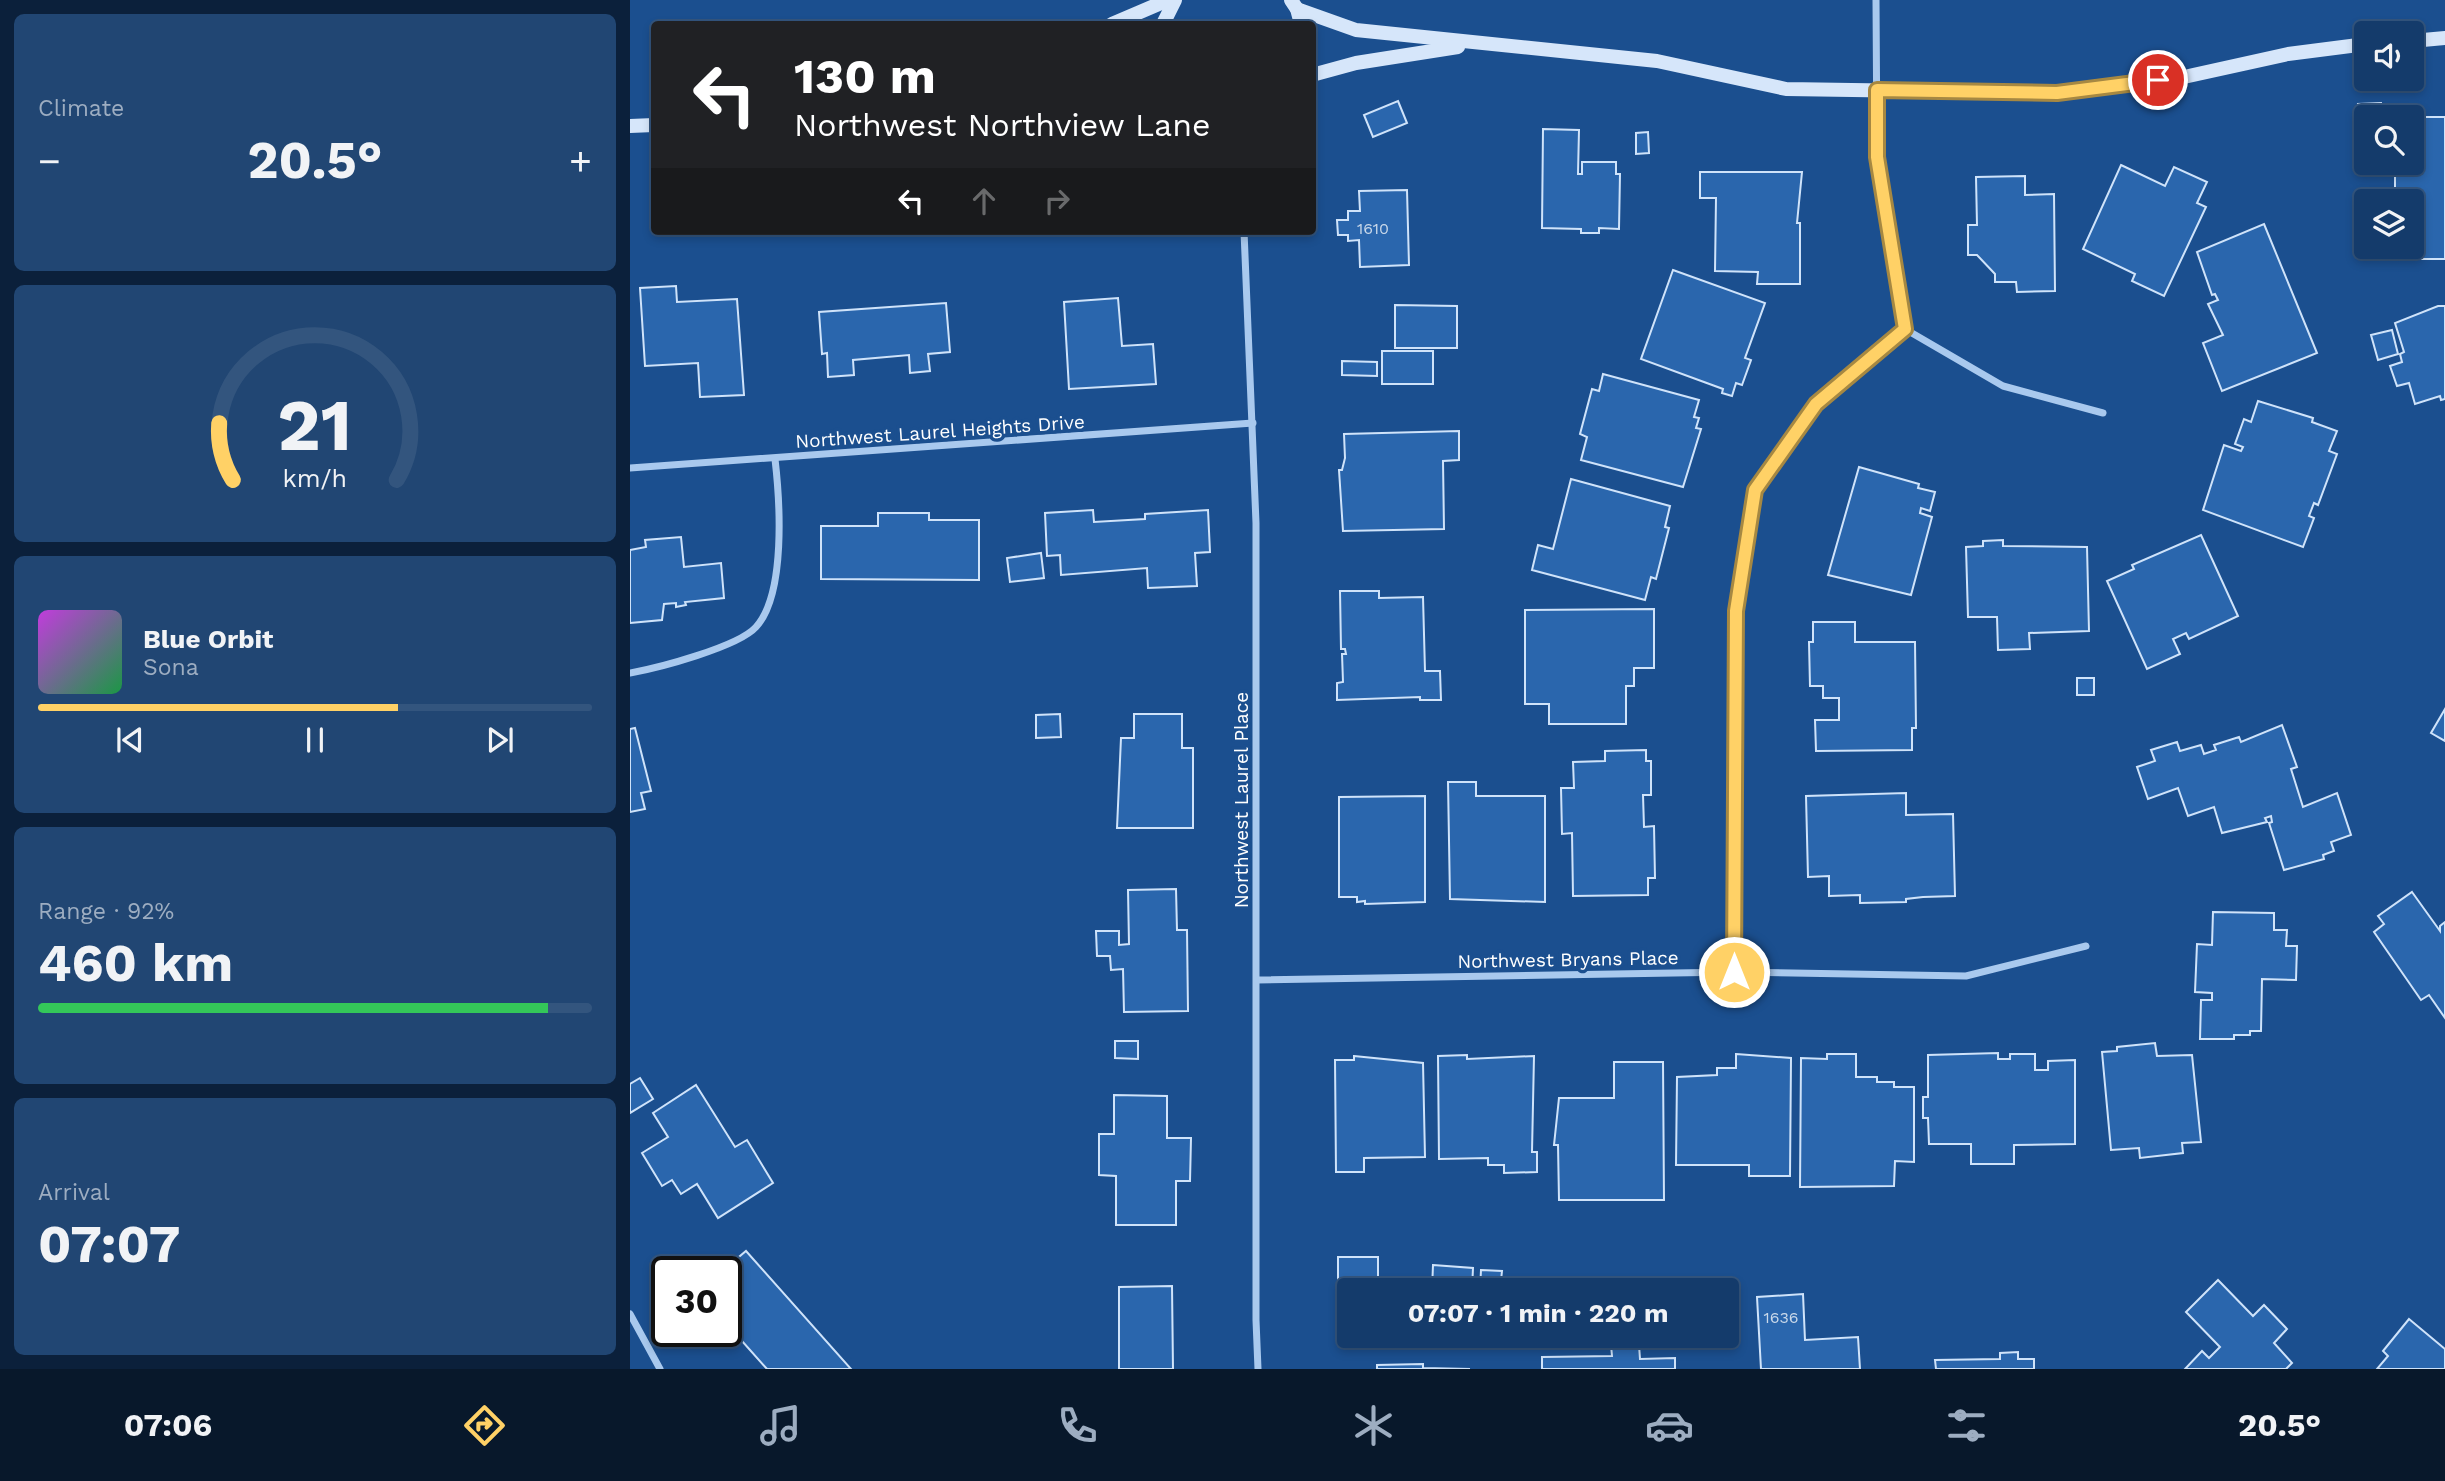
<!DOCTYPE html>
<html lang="en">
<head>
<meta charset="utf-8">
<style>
  :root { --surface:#143b6b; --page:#214673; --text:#f1f3f6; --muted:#9dadc1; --line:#33557e; --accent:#ffd166 }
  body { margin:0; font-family:"Work Sans",sans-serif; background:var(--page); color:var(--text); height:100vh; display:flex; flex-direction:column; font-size:26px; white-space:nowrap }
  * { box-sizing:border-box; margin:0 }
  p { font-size:23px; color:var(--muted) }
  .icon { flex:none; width:38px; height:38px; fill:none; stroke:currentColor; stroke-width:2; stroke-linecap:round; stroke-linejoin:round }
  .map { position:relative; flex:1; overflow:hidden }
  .details { display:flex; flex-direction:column; gap:14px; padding:14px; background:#0b203b; width:630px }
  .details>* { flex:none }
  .top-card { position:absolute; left:21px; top:21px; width:665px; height:214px; border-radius:7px; box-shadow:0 4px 10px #0003,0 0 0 2px var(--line); background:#202124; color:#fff; overflow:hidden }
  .controls { position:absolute; left:1724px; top:21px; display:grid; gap:14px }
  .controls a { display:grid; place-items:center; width:70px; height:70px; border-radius:7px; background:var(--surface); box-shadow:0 4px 10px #0003,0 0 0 2px var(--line); font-size:35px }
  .speed { position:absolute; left:21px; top:1256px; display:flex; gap:14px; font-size:35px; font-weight:700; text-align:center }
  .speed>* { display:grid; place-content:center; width:91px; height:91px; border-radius:50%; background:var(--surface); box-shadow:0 4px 10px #0003,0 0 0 2px var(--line); line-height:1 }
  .speed .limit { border:4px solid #111; border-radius:10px; background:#fff; color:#111 }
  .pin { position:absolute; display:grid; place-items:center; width:60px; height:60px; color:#fff; margin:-30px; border:4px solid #fff; border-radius:50%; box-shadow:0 2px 7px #0007 }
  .me { position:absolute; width:77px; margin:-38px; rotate:0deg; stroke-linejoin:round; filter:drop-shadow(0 0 5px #0008) }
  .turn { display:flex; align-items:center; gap:24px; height:147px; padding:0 28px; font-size:32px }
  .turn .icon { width:91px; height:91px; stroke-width:2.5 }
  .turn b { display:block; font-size:49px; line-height:60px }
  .lanes { display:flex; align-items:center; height:66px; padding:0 28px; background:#0003; justify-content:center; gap:35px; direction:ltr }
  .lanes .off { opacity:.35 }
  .big { font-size:52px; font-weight:700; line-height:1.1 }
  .details .card { flex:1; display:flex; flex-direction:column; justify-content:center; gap:10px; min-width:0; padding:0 24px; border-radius:10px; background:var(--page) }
  .details .dial { align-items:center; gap:0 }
  .dial svg { height:182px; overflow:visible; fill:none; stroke:var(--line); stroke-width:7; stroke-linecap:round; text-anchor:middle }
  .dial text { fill:var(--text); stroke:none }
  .song { display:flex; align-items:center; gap:21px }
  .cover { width:84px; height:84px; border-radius:10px; background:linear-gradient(135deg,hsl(290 70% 55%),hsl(140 70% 35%)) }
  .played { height:7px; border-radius:4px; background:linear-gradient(90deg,var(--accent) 65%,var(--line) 65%) }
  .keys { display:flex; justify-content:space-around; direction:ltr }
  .heat { display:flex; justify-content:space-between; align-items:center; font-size:38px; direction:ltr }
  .charge { height:10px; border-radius:5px; background:linear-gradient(90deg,#34c759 92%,var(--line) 0) }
  .trip { position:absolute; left:707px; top:1278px; width:402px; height:70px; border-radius:7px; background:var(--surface); box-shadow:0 4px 10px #0003,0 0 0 2px var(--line); font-weight:700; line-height:70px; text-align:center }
  .menu { display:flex; height:112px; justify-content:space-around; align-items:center; background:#08182b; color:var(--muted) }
  .menu .icon { width:49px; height:49px }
  .menu .active { color:var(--accent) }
  .menu b { font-size:32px; color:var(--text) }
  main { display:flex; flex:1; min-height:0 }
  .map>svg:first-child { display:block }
  .building { fill:#2a66ad; stroke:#cfe3fa; stroke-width:2 }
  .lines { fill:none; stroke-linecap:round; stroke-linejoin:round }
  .street { stroke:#a9c9ee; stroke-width:7 }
  .secondary { stroke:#d6e6fa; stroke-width:14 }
  .route-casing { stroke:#a68842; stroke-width:18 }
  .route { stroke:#ffd166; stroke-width:12 }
  .labels { text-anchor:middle; stroke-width:7; stroke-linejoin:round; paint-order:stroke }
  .number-label { font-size:16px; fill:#cad9ea }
  .street-label { font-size:19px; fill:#fff; stroke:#1b4f8f }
</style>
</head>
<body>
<main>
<section class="details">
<div class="card"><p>Climate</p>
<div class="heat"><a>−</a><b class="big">20.5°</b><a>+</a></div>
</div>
<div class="card dial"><svg viewBox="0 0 100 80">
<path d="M14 69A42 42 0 1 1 86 69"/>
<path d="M14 69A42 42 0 0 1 8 44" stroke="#ffd166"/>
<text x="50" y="56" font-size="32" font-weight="700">21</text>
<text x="50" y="72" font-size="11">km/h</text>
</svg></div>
<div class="card">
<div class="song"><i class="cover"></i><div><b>Blue Orbit</b><p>Sona</p></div></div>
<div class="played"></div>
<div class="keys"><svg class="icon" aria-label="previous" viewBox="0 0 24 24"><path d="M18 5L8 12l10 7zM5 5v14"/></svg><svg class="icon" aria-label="pause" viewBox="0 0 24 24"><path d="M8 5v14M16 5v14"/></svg><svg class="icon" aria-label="next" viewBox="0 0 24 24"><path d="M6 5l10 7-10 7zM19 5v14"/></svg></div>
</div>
<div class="card"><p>Range · 92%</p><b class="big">460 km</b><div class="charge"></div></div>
<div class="card"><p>Arrival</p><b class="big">07:07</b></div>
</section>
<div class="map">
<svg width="1815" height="1369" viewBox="0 0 1815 1369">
  <rect width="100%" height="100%" fill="#1b4f8f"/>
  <g class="building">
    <polygon points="768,101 777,123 743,137 734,115"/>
    <polygon points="1751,103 1752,117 1736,117 1736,123 1729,123 1728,104"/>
    <polygon points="1790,117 1815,117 1815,259 1779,259 1782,201 1768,201 1768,195 1765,195 1765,167 1790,167"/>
    <polygon points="913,129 949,130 948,174 952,174 952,162 986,162 986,174 990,174 989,229 969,228 969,233 951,233 951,229 912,228"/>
    <polygon points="1018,132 1019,153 1006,154 1006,133"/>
    <polygon points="1491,165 1535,186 1544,167 1577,182 1567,203 1576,207 1534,296 1502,281 1505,274 1453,249"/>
    <polygon points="1070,172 1172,172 1167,223 1170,223 1170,284 1127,284 1128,272 1085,271 1086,198 1070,198"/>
    <polygon points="1395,176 1395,195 1424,194 1425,291 1387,292 1386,282 1365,282 1365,274 1347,255 1338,255 1338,225 1347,225 1346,177"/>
    <polygon points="777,190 779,265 730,267 729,240 718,241 718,235 708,235 707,220 718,220 718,211 730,211 729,191"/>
    <polygon points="1634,224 1687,353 1592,391 1573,343 1593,335 1578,304 1588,300 1585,294 1582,295 1567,252"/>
    <polygon points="1043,270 1135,303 1115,358 1121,360 1112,385 1106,383 1102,396 1092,393 1093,389 1011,359"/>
    <polygon points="46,286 47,302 107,299 114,395 70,397 68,363 15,366 10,288"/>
    <polygon points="488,298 492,346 523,344 526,384 439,389 434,302"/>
    <polygon points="316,303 320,352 298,354 300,371 280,373 279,355 223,360 224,375 198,377 197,353 192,354 189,312"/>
    <polygon points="765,305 827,306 827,348 765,348"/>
    <polygon points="1808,306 1815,306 1815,399 1811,400 1810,396 1785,404 1779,383 1767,386 1760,366 1772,362 1770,354 1774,352 1765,323"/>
    <polygon points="1762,330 1768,354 1748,360 1741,335"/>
    <rect x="752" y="351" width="51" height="33"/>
    <polygon points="712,361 747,362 747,376 712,375"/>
    <polygon points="973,374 1069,400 1064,417 1069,418 1066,428 1071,429 1053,487 951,460 957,437 950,434 962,389 969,391"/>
    <polygon points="1628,401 1683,418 1682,422 1707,431 1699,451 1707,454 1688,505 1684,503 1679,516 1684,518 1673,547 1573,510 1594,445 1611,451 1613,447 1605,444 1614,419 1621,422"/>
    <polygon points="829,431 829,460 813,461 814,529 713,531 709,470 712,470 715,458 714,434"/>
    <polygon points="1229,467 1289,484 1288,488 1305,492 1300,511 1291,508 1290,513 1302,517 1281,595 1198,575"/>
    <polygon points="941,479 1040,506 1035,527 1039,528 1026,579 1021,577 1015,600 902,570 908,545 923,549"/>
    <polygon points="463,510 464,522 515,519 515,514 578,510 580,552 565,553 567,586 518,588 517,568 431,575 430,555 417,556 415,513"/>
    <polygon points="248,513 299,513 299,520 349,520 349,580 191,579 191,526 248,526"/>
    <polygon points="1571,535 1608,616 1559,639 1556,633 1543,639 1550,654 1517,669 1477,581 1504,569 1502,565"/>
    <polygon points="51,537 54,567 91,563 94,598 55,602 56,605 46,607 46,603 34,604 32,620 0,623 0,550 16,547 15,540"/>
    <polygon points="1373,540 1373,546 1457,547 1459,631 1399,633 1400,649 1368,650 1367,617 1338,617 1336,547 1353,546 1353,541"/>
    <polygon points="411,553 414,578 380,582 377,558"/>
    <polygon points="710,591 749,591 749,598 793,597 795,671 810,671 811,700 790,700 790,697 707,700 707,683 713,682 712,654 716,654 715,649 711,649"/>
    <polygon points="1024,609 1024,668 1004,668 1004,686 996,686 996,724 919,724 919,704 895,704 895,610"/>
    <polygon points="1183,622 1225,622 1225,642 1285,642 1286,728 1282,728 1282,750 1186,751 1185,720 1209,720 1209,698 1193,698 1193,686 1180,686 1179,642 1183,642"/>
    <rect x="1447" y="678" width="17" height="17"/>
    <polygon points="1815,709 1815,741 1801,733"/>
    <polygon points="430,714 431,737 406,738 406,715"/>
    <polygon points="504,714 552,714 552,748 563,748 563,828 487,828 491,738 504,738"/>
    <polygon points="1652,725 1667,767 1661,769 1673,807 1707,793 1721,835 1701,842 1704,851 1693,855 1694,859 1654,870 1639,823 1642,822 1641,816 1635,818 1637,822 1592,833 1584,807 1558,816 1548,788 1518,799 1507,767 1525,761 1521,750 1547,742 1550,751 1571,745 1574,754 1586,750 1584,745 1609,737 1611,742"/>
    <polygon points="5,728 21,791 11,793 15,809 0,812 0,729"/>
    <polygon points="1016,750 1016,761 1021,761 1021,795 1013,795 1014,827 1024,826 1025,878 1018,878 1018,895 943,896 942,833 932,834 931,788 944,788 943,762 975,761 975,751"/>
    <polygon points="818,782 846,782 846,796 915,796 915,902 820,899"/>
    <polygon points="1276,793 1276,815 1323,814 1325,896 1293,897 1276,899 1276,902 1230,903 1230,895 1199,896 1199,876 1178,877 1176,796"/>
    <polygon points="795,796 795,902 735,904 735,901 727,902 727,897 709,897 709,797"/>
    <polygon points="546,889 547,930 557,930 558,1011 494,1012 493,969 481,970 480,956 467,956 466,931 489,931 489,945 499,944 498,890"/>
    <polygon points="1782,892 1810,931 1810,926 1815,922 1815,1018 1799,995 1791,1000 1744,932 1754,924 1748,916"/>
    <polygon points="1583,912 1644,913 1644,930 1657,930 1656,946 1667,946 1666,980 1632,979 1631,1031 1620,1031 1620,1035 1604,1035 1604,1039 1570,1039 1571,1000 1582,1000 1582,993 1565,992 1567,944 1582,945"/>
    <polygon points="485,1041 508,1041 508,1059 485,1058"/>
    <polygon points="1525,1043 1527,1056 1562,1055 1571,1142 1552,1143 1553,1153 1510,1158 1509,1148 1481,1150 1472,1052 1487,1051 1487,1047"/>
    <polygon points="1368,1053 1368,1059 1380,1059 1380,1054 1405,1054 1405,1070 1418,1070 1418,1061 1445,1060 1445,1144 1384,1145 1384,1164 1341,1164 1341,1144 1299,1144 1298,1118 1293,1118 1293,1097 1298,1097 1298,1055"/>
    <polygon points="1106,1054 1161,1058 1160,1176 1119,1176 1119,1165 1046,1165 1047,1077 1087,1075 1087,1068 1106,1068"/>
    <polygon points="1197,1054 1226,1054 1226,1077 1247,1077 1247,1082 1264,1082 1264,1087 1284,1087 1284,1162 1265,1161 1264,1186 1170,1187 1171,1058 1197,1059"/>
    <polygon points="837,1055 837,1059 904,1056 902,1152 907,1152 907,1172 874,1173 874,1165 858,1165 858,1158 809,1159 808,1056"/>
    <polygon points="724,1056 793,1063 795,1157 734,1158 734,1172 706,1172 705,1060 724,1060"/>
    <polygon points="984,1062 1033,1062 1034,1200 929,1200 928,1145 924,1145 929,1098 984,1098"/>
    <polygon points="10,1078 23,1099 0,1113 0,1084"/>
    <polygon points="66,1085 105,1147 117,1140 143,1183 88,1218 67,1184 51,1194 42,1180 32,1186 12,1153 38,1137 23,1113"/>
    <polygon points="484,1095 537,1096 537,1138 561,1138 560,1181 546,1181 546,1225 486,1225 486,1176 469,1175 469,1134 484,1134"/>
    <polygon points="116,1251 221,1369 137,1369 96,1323 96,1272 91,1272"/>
    <polygon points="708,1257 748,1257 748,1290 719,1290 719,1314 708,1314"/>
    <polygon points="803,1265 843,1268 842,1290 802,1290"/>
    <polygon points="851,1270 872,1271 870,1290 850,1290"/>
    <polygon points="1588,1280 1623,1316 1634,1305 1657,1329 1644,1343 1662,1363 1656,1369 1555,1369 1572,1351 1579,1358 1590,1347 1556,1312"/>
    <polygon points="542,1286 543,1369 489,1369 489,1287"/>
    <polygon points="1173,1294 1175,1340 1228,1337 1230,1369 1131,1369 1127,1297"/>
    <polygon points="1779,1319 1815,1349 1815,1369 1747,1369 1758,1356 1753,1351"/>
    <polygon points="981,1345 1009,1345 1010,1359 1045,1358 1045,1369 912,1369 912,1357 982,1356"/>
    <polygon points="1388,1352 1388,1359 1404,1359 1404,1369 1306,1369 1305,1360 1370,1359 1370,1353"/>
    <polygon points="793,1364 793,1368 840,1369 747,1369 747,1365"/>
  </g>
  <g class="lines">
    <g class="street">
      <polyline points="614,231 626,523 626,1320 628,1369"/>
      <polyline points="1275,329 1373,386 1473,413"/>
      <polyline points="0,468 623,423"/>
      <path d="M0 673C28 668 108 647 126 627 156 594 150 502 145 459"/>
      <polyline points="1104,972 1106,611 1126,490 1186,404 1275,329 1247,157 1246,0"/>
      <polyline points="627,980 1104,972 1336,976 1456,946"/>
      <polyline points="0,1314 30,1369"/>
    </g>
    <g class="secondary">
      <polyline points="661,0 667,9 671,24"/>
      <polyline points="667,9 726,30 1027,61 1156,89 1427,93 1554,77 1658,54 1736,44"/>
      <polyline points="482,24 538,0"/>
      <polyline points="533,24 545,0"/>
      <polyline points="1782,41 1815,38"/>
      <polyline points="682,75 726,63 828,47"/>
      <polyline points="0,126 24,125"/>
    </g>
  </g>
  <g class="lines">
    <g class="route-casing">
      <polyline id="route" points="1104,972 1106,611 1125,490 1186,404 1275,329 1247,157 1247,90 1427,93 1528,80"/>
    </g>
    <use href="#route" class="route"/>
  </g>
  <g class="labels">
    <g class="number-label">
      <text x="743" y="234">1610</text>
      <text x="1151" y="1323">1636</text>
    </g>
    <g class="street-label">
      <text transform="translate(310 431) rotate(-4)" y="7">Northwest Laurel Heights Drive</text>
      <text transform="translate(611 800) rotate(-90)" y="7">Northwest Laurel Place</text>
      <text transform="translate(938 959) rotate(-1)" y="7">Northwest Bryans Place</text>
    </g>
  </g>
</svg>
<div class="controls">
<a><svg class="icon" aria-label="sound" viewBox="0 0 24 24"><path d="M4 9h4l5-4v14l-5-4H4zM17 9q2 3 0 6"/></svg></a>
<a><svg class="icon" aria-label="search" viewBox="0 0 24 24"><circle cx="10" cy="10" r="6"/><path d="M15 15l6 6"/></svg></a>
<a><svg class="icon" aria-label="layers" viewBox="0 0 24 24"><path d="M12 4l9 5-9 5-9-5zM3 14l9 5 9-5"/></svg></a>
</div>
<div class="speed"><div class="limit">30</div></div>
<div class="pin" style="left:1528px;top:80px;background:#d93025"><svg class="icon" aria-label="arrive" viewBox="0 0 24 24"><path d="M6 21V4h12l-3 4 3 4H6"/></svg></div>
<svg class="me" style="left:1104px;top:972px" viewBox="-20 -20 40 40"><circle r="17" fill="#ffd166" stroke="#fff" stroke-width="3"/><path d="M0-11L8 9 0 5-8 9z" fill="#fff"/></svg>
<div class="trip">07:07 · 1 min · 220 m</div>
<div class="top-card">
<div class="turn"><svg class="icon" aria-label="left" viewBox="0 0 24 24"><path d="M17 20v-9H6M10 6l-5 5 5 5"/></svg><div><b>130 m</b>Northwest Northview Lane</div></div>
<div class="lanes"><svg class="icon" aria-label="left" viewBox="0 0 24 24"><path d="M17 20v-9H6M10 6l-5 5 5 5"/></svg><svg class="icon off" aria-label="ahead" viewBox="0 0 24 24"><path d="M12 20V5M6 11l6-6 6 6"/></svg><svg class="icon off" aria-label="right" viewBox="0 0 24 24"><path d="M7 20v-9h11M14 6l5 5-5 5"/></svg></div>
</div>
</div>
</main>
<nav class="menu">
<b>07:06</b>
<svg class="icon active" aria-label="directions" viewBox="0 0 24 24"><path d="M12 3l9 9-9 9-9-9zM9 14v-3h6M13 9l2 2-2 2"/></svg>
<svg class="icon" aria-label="music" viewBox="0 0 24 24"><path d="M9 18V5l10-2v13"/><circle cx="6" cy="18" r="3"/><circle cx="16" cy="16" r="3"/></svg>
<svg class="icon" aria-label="phone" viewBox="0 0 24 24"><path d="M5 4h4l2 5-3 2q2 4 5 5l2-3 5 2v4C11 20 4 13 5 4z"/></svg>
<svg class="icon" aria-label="climate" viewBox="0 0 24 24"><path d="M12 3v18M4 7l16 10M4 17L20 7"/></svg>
<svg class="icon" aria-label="car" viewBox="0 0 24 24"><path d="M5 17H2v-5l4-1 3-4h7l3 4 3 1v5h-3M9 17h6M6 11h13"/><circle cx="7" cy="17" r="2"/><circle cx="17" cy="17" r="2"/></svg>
<svg class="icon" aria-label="filters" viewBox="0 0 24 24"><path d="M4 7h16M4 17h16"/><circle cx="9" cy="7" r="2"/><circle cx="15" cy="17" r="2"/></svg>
<b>20.5°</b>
</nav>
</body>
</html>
